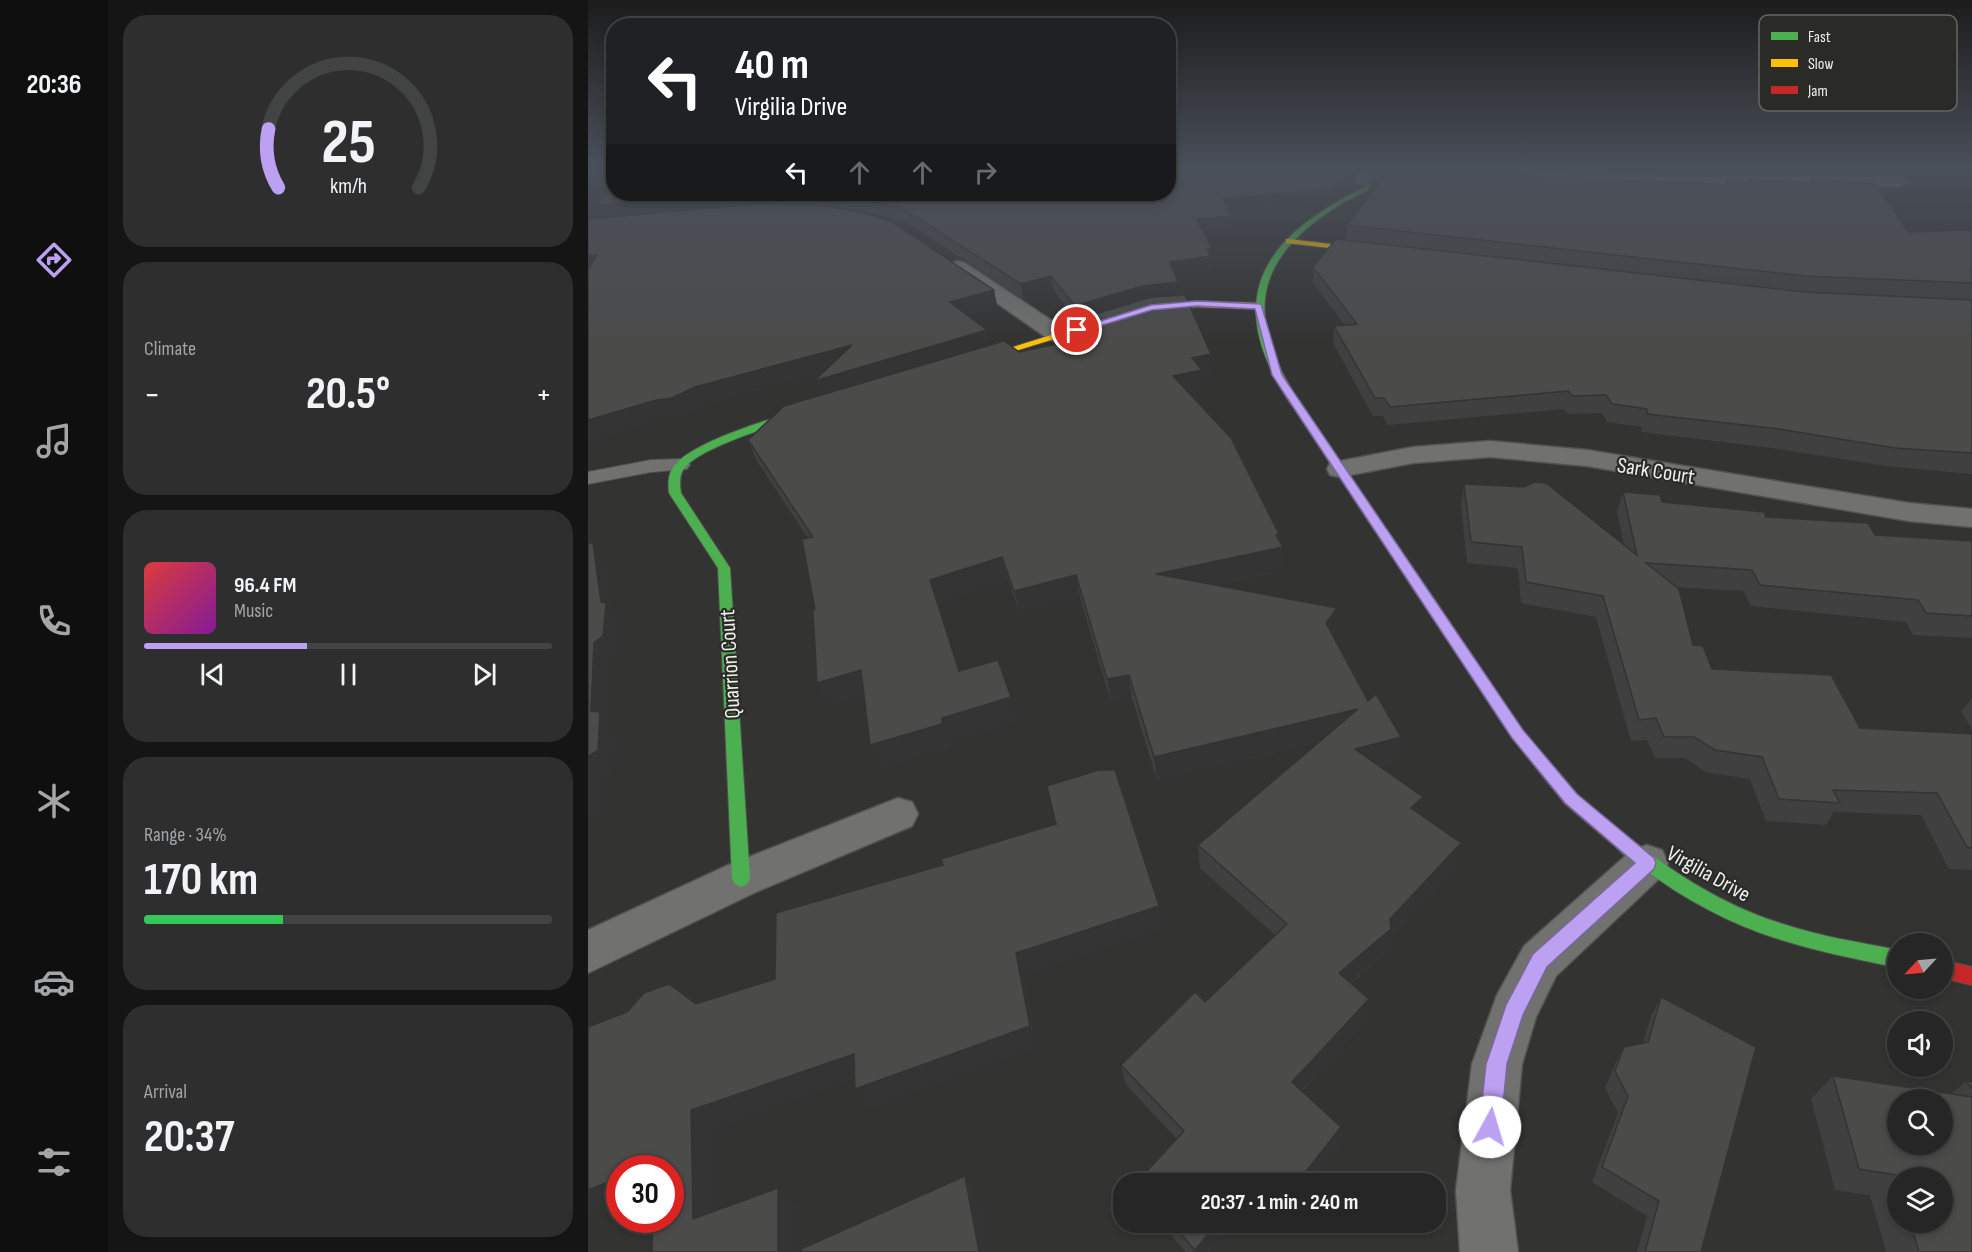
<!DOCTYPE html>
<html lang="en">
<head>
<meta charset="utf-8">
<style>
  :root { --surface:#262626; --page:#2e2e2e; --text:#f1f3f6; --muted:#a4a5a7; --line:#424343; --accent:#bca0f2 }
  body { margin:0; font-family:"Sofia Sans Condensed",sans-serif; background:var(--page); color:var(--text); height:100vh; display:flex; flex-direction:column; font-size:22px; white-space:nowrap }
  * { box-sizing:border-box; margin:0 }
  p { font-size:20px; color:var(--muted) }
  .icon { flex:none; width:33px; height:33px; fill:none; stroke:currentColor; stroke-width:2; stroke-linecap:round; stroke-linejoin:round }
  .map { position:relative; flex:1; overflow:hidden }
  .panel { display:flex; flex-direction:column; gap:15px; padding:15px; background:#151515; width:480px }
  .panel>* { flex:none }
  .banner { position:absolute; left:18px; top:18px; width:570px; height:183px; border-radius:24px; box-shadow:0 3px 9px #0003,0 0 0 2px var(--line); background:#202124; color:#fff; overflow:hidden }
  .needle { width:39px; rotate:244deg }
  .fabs { position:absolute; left:1299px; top:933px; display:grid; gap:12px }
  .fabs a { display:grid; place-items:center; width:66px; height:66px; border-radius:50%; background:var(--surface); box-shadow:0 3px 9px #0003,0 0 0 2px var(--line); font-size:30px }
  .speed { position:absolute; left:18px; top:1155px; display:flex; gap:12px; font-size:30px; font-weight:700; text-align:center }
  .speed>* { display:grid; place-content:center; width:78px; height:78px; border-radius:50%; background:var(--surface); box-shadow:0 3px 9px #0003,0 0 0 2px var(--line); line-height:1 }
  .speed .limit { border:9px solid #d22; background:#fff; color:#111 }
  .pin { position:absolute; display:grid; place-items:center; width:51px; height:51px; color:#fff; margin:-26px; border:3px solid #fff; border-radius:50%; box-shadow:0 2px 6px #0007 }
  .me { position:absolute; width:66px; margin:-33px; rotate:6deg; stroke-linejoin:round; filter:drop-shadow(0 0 4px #0008) }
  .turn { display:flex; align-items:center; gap:21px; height:126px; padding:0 30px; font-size:27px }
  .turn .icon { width:78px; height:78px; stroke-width:2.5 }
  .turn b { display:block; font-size:42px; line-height:51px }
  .lanes { display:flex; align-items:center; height:57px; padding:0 30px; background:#0003; justify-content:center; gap:30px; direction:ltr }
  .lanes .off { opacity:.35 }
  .big { font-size:45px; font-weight:700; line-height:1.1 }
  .panel .card { flex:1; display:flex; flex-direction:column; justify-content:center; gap:9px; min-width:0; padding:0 21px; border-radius:24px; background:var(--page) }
  .panel .dial { align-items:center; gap:0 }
  .dial svg { height:156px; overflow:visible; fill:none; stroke:var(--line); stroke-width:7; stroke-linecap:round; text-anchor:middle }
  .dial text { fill:var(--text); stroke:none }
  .song { display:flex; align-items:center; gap:18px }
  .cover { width:72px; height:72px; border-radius:9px; background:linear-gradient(135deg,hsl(0 70% 55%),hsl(290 70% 35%)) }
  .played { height:6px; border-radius:3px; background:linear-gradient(90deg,var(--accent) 40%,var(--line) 40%) }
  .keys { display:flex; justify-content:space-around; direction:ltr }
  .heat { display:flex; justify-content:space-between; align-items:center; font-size:33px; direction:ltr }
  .charge { height:9px; border-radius:4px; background:linear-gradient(90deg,#34c759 34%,var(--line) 0) }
  .trip { position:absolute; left:525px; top:1173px; width:333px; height:60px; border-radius:24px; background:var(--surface); box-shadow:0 3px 9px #0003,0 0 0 2px var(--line); font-weight:700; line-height:60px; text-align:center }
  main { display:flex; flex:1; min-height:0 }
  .tab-bar { display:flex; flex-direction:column; width:108px; justify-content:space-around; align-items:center; background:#0f0f0f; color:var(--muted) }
  .tab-bar .icon { width:42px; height:42px }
  .tab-bar .active { color:var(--accent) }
  .tab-bar b { font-size:27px; color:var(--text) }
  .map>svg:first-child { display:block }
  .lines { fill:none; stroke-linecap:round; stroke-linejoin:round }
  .lane-casing { stroke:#525251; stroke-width:2 }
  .street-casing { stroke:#525251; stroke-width:3 }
  .fast-casing { stroke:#525251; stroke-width:2 }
  .slow-casing { stroke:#525251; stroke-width:2 }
  .jam-casing { stroke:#525251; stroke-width:2 }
  .lane { fill:#71716f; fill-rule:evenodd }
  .street { fill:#71716f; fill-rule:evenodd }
  .fast { fill:#4caf50; fill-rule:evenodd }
  .slow { fill:#ffc107; fill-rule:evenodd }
  .jam { fill:#c62828; fill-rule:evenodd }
  .wall { fill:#404040; fill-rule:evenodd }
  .shaded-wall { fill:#343434 }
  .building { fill:#4b4b4a; stroke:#343434; stroke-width:1.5; fill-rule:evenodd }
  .route { fill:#bca0f2; stroke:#7a689d; stroke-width:1.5 }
  .labels { text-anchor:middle; stroke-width:4.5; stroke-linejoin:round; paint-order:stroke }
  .street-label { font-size:22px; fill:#efefed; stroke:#2a2a27 }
  .key { fill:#2a2a27; stroke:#656562; stroke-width:1.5 }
  .key-label { font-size:16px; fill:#efefed }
</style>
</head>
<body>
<main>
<nav class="tab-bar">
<b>20:36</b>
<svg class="icon active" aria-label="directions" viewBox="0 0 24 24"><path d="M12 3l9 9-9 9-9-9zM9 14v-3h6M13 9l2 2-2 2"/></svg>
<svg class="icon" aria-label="music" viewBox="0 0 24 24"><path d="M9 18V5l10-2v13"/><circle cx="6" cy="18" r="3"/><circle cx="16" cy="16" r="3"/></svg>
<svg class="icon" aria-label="phone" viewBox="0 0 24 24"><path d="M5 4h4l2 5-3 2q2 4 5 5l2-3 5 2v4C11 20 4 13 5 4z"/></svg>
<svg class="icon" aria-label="climate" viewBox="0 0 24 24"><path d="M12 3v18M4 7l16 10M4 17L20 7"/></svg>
<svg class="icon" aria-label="car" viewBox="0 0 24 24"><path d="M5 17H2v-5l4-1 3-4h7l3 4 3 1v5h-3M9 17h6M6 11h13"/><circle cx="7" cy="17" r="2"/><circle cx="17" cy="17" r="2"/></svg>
<svg class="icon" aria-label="filters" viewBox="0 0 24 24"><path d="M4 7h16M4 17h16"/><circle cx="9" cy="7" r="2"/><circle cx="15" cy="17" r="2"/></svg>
</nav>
<section class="panel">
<div class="card dial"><svg viewBox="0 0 100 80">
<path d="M14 69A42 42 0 1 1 86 69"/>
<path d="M14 69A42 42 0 0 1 9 39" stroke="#bca0f2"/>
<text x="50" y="56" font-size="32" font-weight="700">25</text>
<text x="50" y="72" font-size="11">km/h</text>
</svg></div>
<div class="card"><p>Climate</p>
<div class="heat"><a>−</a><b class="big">20.5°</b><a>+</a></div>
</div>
<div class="card">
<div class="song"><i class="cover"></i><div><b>96.4 FM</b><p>Music</p></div></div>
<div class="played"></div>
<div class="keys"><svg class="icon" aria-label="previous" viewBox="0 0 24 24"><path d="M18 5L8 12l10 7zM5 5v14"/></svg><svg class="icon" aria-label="pause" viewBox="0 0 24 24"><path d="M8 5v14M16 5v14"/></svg><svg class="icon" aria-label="next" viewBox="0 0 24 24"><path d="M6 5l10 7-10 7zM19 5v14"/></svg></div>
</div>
<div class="card"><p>Range · 34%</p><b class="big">170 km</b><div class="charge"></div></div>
<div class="card"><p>Arrival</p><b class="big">20:37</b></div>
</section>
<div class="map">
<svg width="1384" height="1252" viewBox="0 0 1384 1252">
  <rect width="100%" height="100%" fill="#333332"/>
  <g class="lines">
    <g class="lane-casing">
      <polygon id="lane" points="92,459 99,461 102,465 99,469 63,472 0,484 0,472 63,460"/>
    </g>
    <g class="street-casing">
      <g id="street">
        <polygon points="729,167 751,167 791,180 793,183 785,188 779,186 732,170"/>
        <polygon points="901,167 932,167 982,175 1312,176 1320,181 1312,186 982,185 909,172"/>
        <polygon points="370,261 377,263 478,330 481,335 478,340 470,342 462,340 363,271 360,267 363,263"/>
        <polygon points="902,441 999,450 1321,503 1384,509 1384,527 1321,521 999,466 902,457 825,463 752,477 742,475 739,469 742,463 825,447"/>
        <polygon points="310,798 324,802 330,814 324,826 168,892 0,973 0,930 138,866"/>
        <polygon points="1059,845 1074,850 1080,863 1074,876 968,976 948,1017 934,1064 922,1190 930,1252 872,1252 868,1190 884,1064 909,995 936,946 1044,850"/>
      </g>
    </g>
    <g class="fast-casing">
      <g id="fast">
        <path d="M822 167H829C808 181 778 189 755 203 664 257 655 318 713 404L712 406H704C615 274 705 216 822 167Z"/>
        <path d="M218 409 222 410V414C194 423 109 447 95 470 91 477 92 486 93 493L142 568 162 879 159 884 153 887 147 884 144 879 130 568 81 493C80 483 80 474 86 466 105 441 187 417 218 409Z"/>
        <path d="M1030 832 1036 834C1083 871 1134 905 1192 923 1230 936 1270 942 1310 950V968C1275 960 1240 954 1207 944 1152 929 1101 903 1056 869 1045 861 1028 851 1022 839L1024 834Z"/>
      </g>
    </g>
    <g class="slow-casing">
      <g id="slow">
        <polygon points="701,239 785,249 789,251 785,253 698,243 698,239"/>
        <polygon points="609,301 670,303 674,306 670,309 609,307 564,309 388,363 380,361 560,305"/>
        <polygon points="708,401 712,402 846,599 848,602 846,605 836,605 703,404"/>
      </g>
    </g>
    <g class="jam-casing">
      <g id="jam">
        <polygon points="841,598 846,599 934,730 989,794 1036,834 1038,839 1036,844 1030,846 1024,844 977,804 924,738 834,602"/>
        <polygon points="1354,960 1384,967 1384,985 1354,978"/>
      </g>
    </g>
    <use href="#lane" class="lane"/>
    <use href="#street" class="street"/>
    <use href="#fast" class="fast"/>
    <use href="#slow" class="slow"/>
    <use href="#jam" class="jam"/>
  </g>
  <g class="wall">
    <polygon points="757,167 809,167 786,176"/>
    <polygon points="816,167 956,178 1137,184 1138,181 1162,182 1163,180 1222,183 1223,179 1320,232 1384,232 1384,474 1298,466 1184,448 1053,432 1054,427 1019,422 1014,413 980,414 976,409 800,425 795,416 785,416 745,343 746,326 757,325 725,283 725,267 1042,272 758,240 759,225 781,196 780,196"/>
    <path d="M768 185 739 201 642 212 644 216 645 230 616 232 625 263H623L624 271 588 276 590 282 591 295 624 373 615 376 616 390 601 393 691 540 695 570 626 585 749 608 747 631 745 635 810 760 790 766 832 815 873 843 869 866 802 937 800 950 763 983 778 1020 714 1091 751 1146 721 1184H547L589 1139 538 1085 533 1065 617 1002 687 935 612 868 610 845 733 741 569 780 544 698 523 702 492 597 432 614 420 579 350 602 371 671 429 720 362 741V747L292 768 276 695 240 706 227 609 220 538 169 461 160 440 232 396 237 371 115 404 92 416 76 418 0 441V222L16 218 26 194H580ZM172 204 234 205 276 211 320 223 435 299 466 291 489 321 497 318 500 335 501 337 431 352 402 345 399 330 379 315 409 306 406 290Z"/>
    <polygon points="876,484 1036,545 1029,512 1035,492 1074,502 1178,517 1287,535 1384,541 1384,638 1325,635 1318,622 1163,606 1155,591 1088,587 1105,645 1124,669 1272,728 1384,734 1384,870 1361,869 1333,815 1246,812 1238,825 1178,821 1162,779 1117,772 1097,758 1067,758 1059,740 1043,741 1008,617 933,603 930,568 879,563 873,505"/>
    <polygon points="1384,698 1384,729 1373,712"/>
    <polygon points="1073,997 1113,1252 1049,1252 1059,1216 1004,1182 1030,1113 1017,1088 1027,1064 1036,1047 1055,1043 1063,1016"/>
    <path d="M1245 1076 1363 1094 1378 1081 1384 1082V1252H1298L1282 1195 1247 1190 1223 1099ZM1310 1178 1354 1222H1310Z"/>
    <polygon points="571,1222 646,1222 621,1252 598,1252"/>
    <polygon points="672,1222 690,1222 682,1233"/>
  </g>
  <g class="shaded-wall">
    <polygon points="787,167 809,167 786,176"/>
    <polygon points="769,172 768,185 739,201 635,213 635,199"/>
    <polygon points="793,181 792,194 780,196 781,182"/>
    <polygon points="139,194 172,194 176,204 16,218 10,205"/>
    <polygon points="644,216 645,230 609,233 609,219"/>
    <polygon points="619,249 624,249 625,263 623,263 624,271 583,277 582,262"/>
    <polygon points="9,255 0,272 0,256"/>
    <polygon points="463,276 466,291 435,299 433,284"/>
    <polygon points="590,282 591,297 497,317 497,318 489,321 487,306 554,286"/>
    <polygon points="406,290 409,306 366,319 362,302"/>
    <polygon points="399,330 403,347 233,398 226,381"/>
    <polygon points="264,345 269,362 115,404 92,416 76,418 0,441 0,420 107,387"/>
    <polygon points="623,354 624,373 615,376 616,390 587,397 585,376 604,358"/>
    <polygon points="0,514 2,517 4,563 0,556"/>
    <polygon points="691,534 691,548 695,547 695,570 571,596 568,574"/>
    <polygon points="5,543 17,563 25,614 30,623 29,657 20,663 19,721 27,733 25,771 15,778 14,814 0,819 0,757 3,711 6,643 13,602"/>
    <polygon points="414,557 420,579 350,602 342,580"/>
    <polygon points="488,575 492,597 432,614 426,591"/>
    <polygon points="749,608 747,631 737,646 738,623"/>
    <polygon points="273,670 282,693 240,706 229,683"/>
    <polygon points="541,675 544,698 523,702 519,679"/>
    <polygon points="423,697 429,720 362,741 362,747 292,768 282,745 354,718"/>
    <polygon points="770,709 769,732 569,780 566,757"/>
    <polygon points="813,737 810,760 765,772 767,749"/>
    <polygon points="835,797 831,819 823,808"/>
    <polygon points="873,843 869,866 802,937 800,950 749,994 751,973"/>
    <polygon points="571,906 575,929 436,976 451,1047 281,1109 267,1089 428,953"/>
    <polygon points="781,999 778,1020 704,1101 704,1082"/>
    <polygon points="266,1054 280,1075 124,1130 128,1236 105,1219 103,1110"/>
    <polygon points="753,1127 751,1146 721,1184 708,1184"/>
    <polygon points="65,1163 72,1168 52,1168"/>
    <polygon points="377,1176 392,1199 402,1252 391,1252"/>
    <polygon points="32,1177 32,1205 0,1218 0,1190"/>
    <polygon points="190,1188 209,1206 209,1252 190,1252"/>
    <polygon points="630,1222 646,1222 621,1252 607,1252 607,1250"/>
    <polygon points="682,1222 690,1222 682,1233"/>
  </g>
  <g class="building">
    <polygon points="580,167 752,167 769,172 740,188 635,199 644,216 609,219 624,249 619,249 623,256 582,262 590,282 554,286 487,306 463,276 433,284 317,210 272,198 243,194 580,194"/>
    <polygon points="816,167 903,167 956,178 1134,184 1141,184 1138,181 1164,182 1163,180 1225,183 1223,179 1288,184 1320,232 1380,230 1384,232 1384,283 1216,276 759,225 793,181 781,182"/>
    <polygon points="26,176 26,194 139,194 10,205"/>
    <polygon points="171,204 229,205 268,211 302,221 406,290 362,302 399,330 226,381 264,345 107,387 84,398 68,400 0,420 0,270 9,255 0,256 0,222 2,219"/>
    <polygon points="748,239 1216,292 1384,300 1384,453 1307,448 1191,429 1059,414 1059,409 1024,404 1018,395 985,396 980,391 802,407 796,398 787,398 746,326 769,324 725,267"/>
    <polygon points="597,295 623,354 604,358 614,370 585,376 643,438 691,534 688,535 695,547 568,574 749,608 738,623 780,701 788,694 813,737 767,749 835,797 823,808 873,843 802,919 803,929 751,973 781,999 704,1082 753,1127 708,1184 547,1184 596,1131 533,1065 607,992 617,1002 699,924 610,845 770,709 566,757 541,675 519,679 488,575 426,591 414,557 342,580 371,671 410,660 423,697 354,718 354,724 282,745 273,670 229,683 225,610 227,609 214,539 225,537 160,440 196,406 416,341 431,352 512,335 497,317 564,297"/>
    <polygon points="946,482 958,483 1049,555 1035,492 1072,495 1074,502 1176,512 1178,517 1280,523 1287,535 1384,541 1384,616 1338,613 1330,600 1172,585 1164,570 1058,563 1091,589 1105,645 1115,646 1124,669 1243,675 1272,728 1384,734 1384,848 1379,847 1349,793 1245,790 1252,803 1191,799 1174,757 1127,750 1106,737 1076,737 1068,718 1051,720 1015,596 938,582 934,547 883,542 876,484 937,487"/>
    <polygon points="0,543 5,543 13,602 18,603 15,636 6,643 3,711 12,712 10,750 0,757"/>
    <polygon points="511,770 527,770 571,906 428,953 442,1026 267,1089 266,1054 103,1110 105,1219 190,1188 190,1252 64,1252 65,1220 82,1220 82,1168 65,1168 65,1163 52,1168 32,1168 32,1177 0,1190 0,1027 39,1012 56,993 81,984 108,1004 187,979 188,913 355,865 353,859 468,824 459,786"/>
    <polygon points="1073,997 1168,1047 1113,1252 1057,1252 1071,1201 1014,1167 1040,1096 1027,1071 1036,1047 1060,1042"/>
    <path d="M1245 1076 1384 1097V1252H1331L1322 1222H1354V1178H1310V1181L1308 1175 1271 1169ZM1310 1100H1354V1144H1310Z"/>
    <polygon points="1378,1081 1384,1082 1384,1089"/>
    <polygon points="377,1176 391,1252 213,1252 213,1249"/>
    <polygon points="582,1222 630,1222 607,1250"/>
  </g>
  <linearGradient id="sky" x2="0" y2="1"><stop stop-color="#1c1c1c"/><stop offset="0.49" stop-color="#4a505a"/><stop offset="1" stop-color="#4a505a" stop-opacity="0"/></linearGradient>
  <rect width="1384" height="342" fill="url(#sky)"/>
  <polygon class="route" points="609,301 673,304 694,375 935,730 989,794 1066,858 1068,863 1066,869 959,967 935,1015 919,1064 913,1127 909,1135 902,1138 894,1135 891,1127 898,1064 918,1005 945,954 1047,863 977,803 924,738 684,375 667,309 609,306 564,310 492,332 484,330 563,305"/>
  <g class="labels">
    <g class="street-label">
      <text transform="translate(1068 470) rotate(9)" y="8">Sark Court</text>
      <text transform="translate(141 664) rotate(-93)" y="8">Quarrion Court</text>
      <text transform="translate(1121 873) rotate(29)" y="8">Virgilia Drive</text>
    </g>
  </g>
  <rect x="1171" y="15" width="198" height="96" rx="9" class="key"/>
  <rect x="1183" y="32" width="27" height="8" fill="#4caf50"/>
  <rect x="1183" y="59" width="27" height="8" fill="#ffc107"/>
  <rect x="1183" y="86" width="27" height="8" fill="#c62828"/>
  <g class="key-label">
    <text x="1220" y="42">Fast</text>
    <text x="1220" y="69">Slow</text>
    <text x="1220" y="96">Jam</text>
  </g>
</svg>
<div class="fabs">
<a><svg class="needle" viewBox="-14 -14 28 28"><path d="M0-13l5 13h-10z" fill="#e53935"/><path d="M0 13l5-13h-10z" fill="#a4a5a7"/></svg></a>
<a><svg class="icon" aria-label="sound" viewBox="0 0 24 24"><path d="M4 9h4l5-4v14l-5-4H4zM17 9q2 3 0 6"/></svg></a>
<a><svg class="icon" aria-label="search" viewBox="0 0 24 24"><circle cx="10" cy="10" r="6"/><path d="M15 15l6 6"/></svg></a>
<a><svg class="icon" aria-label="layers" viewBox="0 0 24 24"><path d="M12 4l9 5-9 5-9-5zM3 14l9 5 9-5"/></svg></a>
</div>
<div class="speed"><div class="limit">30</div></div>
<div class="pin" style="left:489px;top:330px;background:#d93025"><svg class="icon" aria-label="arrive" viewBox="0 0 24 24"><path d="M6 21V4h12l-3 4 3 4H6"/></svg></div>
<svg class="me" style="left:902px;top:1127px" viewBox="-20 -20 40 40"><circle r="19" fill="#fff"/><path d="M0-13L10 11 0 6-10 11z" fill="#bca0f2"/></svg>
<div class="trip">20:37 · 1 min · 240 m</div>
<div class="banner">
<div class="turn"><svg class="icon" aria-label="left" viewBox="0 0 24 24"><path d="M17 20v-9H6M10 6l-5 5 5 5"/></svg><div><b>40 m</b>Virgilia Drive</div></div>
<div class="lanes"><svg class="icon" aria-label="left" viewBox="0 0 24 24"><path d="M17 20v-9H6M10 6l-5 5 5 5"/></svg><svg class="icon off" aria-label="ahead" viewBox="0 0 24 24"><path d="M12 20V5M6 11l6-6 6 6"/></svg><svg class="icon off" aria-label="ahead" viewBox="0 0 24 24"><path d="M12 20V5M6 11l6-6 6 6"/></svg><svg class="icon off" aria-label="right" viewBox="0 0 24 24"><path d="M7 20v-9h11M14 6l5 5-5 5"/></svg></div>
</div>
</div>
</main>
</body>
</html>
